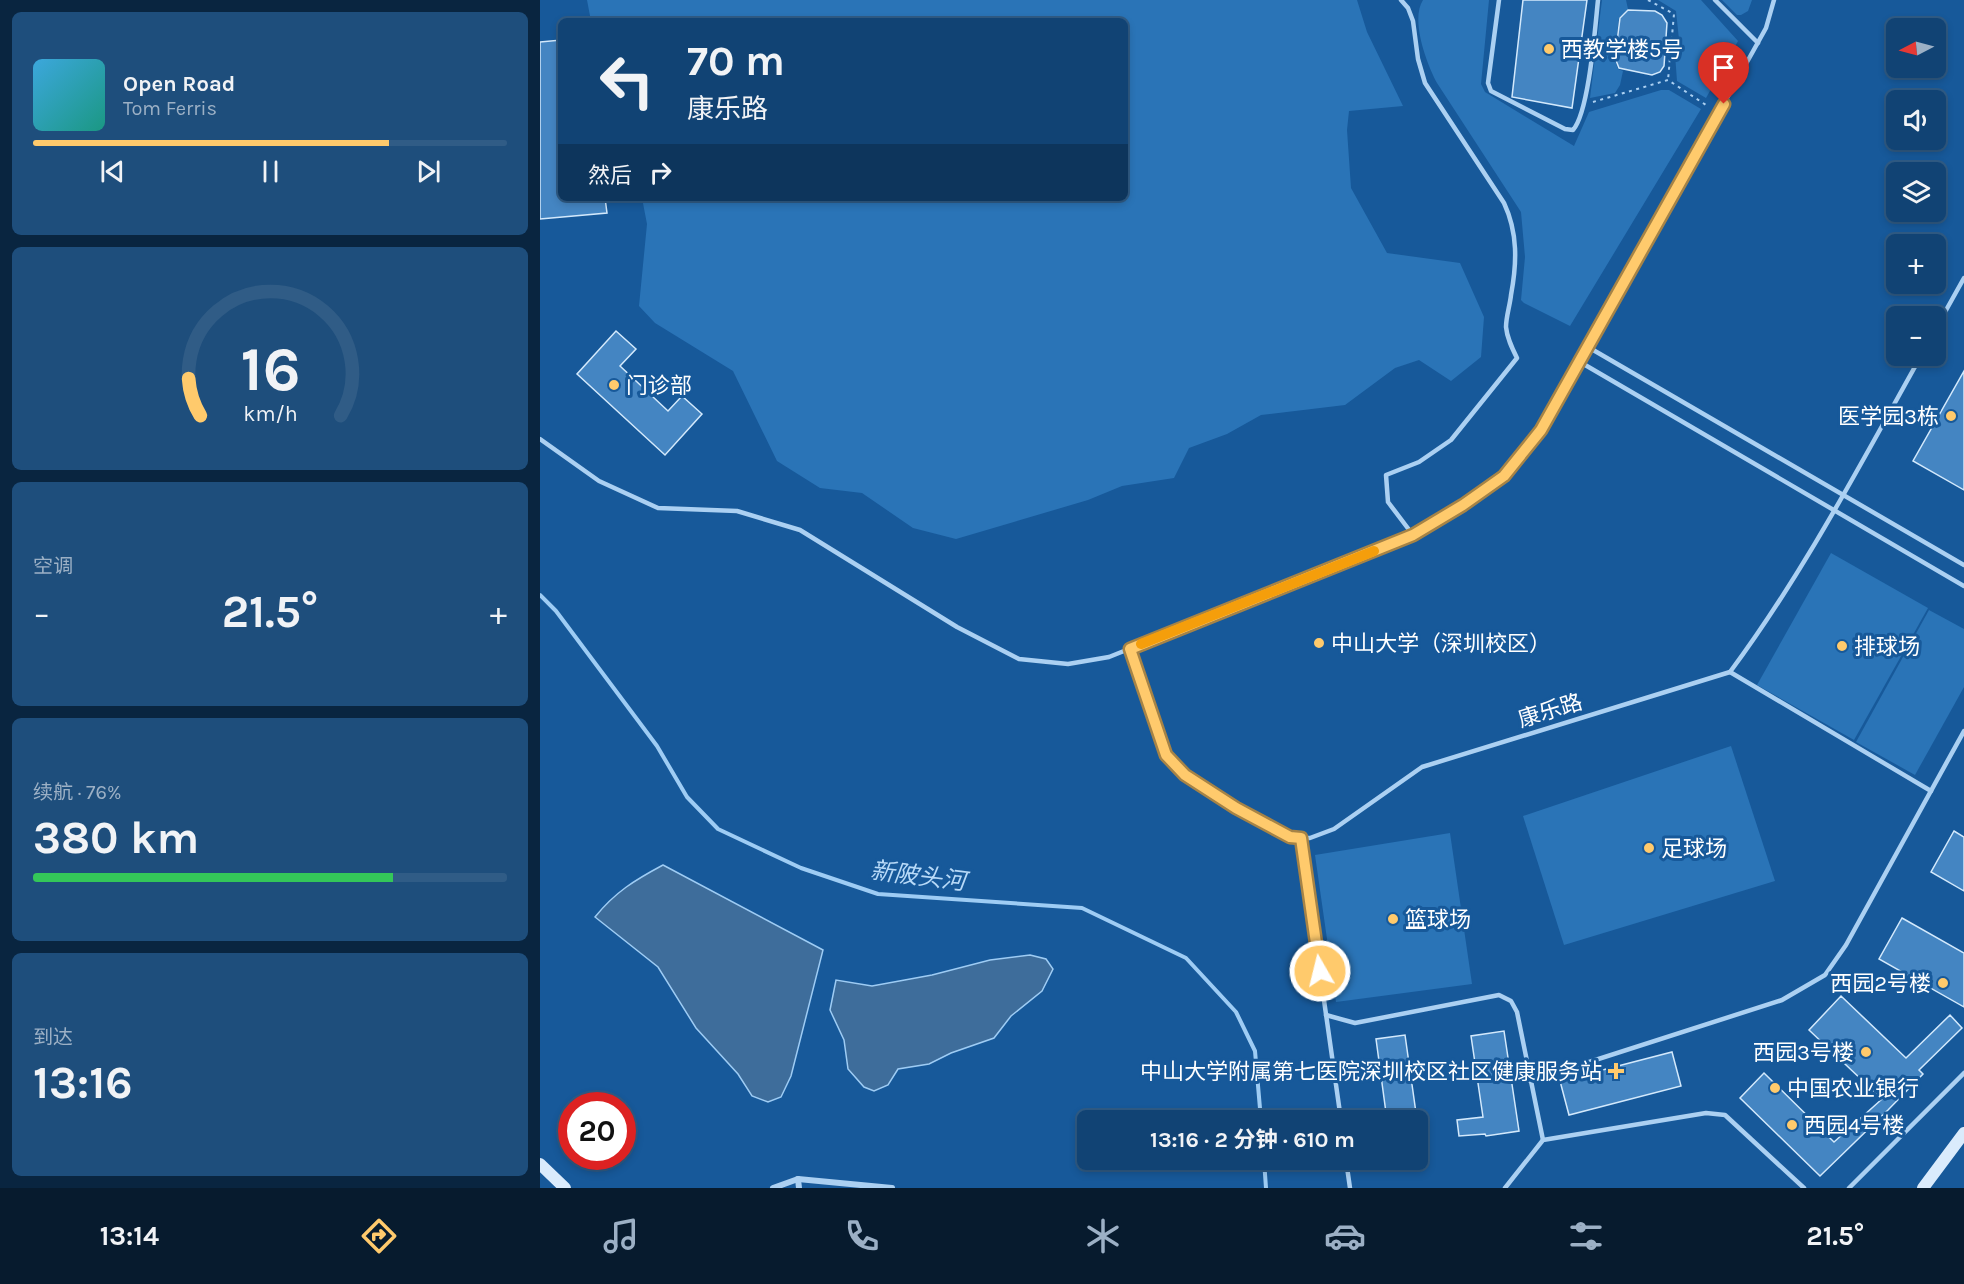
<!DOCTYPE html>
<html lang="zh">
<head>
<meta charset="utf-8">
<style>
  :root { --surface:#114374; --page:#1e4e7c; --text:#f1f3f6; --muted:#9cb0c5; --line:#305c86; --accent:#ffca6c }
  body { margin:0; font-family:Karla,"Noto Sans SC",sans-serif; background:var(--page); color:var(--text); height:100vh; display:flex; flex-direction:column; font-size:22px; white-space:nowrap }
  * { box-sizing:border-box; margin:0 }
  p { font-size:20px; color:var(--muted) }
  .icon { flex:none; width:33px; height:33px; fill:none; stroke:currentColor; stroke-width:2; stroke-linecap:round; stroke-linejoin:round }
  .map { position:relative; flex:1; overflow:hidden }
  .panel { display:flex; flex-direction:column; gap:12px; padding:12px; background:#092540; width:540px }
  .panel>* { flex:none }
  .hud { position:absolute; left:18px; top:18px; width:570px; height:183px; border-radius:9px; box-shadow:0 3px 9px #0003,0 0 0 2px var(--line); background:#114374; color:var(--text); overflow:hidden }
  .needle { width:39px; rotate:264deg }
  .controls { position:absolute; left:1346px; top:18px; display:grid; gap:12px }
  .controls a { display:grid; place-items:center; width:60px; height:60px; border-radius:9px; background:var(--surface); box-shadow:0 3px 9px #0003,0 0 0 2px var(--line); font-size:30px }
  .speed { position:absolute; left:18px; top:1092px; display:flex; gap:12px; font-size:30px; font-weight:700; text-align:center }
  .speed>* { display:grid; place-content:center; width:78px; height:78px; border-radius:50%; background:var(--surface); box-shadow:0 3px 9px #0003,0 0 0 2px var(--line); line-height:1 }
  .speed .limit { border:9px solid #d22; background:#fff; color:#111 }
  .pin { position:absolute; display:grid; place-items:center; width:51px; height:51px; color:#fff; margin:-62px -26px; border-radius:50% 50% 50% 0; rotate:-45deg; box-shadow:0 0 6px #0007 }
  .pin .icon { rotate:45deg }
  .me { position:absolute; width:66px; margin:-33px; rotate:352deg; stroke-linejoin:round; filter:drop-shadow(0 0 4px #0008) }
  .turn { display:flex; align-items:center; gap:21px; height:126px; padding:0 30px; font-size:27px }
  .turn .icon { width:78px; height:78px; stroke-width:2.5 }
  .turn b { display:block; font-size:42px; line-height:51px }
  .then { display:flex; align-items:center; height:57px; padding:0 30px; background:#0003; gap:12px; font-size:22px }
  .big { font-size:45px; font-weight:700; line-height:1.1 }
  .panel .tile { flex:1; display:flex; flex-direction:column; justify-content:center; gap:9px; min-width:0; padding:0 21px; border-radius:9px; background:var(--page) }
  .panel .dial { align-items:center; gap:0 }
  .dial svg { height:156px; overflow:visible; fill:none; stroke:var(--line); stroke-width:7; stroke-linecap:round; text-anchor:middle }
  .dial text { fill:var(--text); stroke:none }
  .song { display:flex; align-items:center; gap:18px }
  .cover { width:72px; height:72px; border-radius:9px; background:linear-gradient(135deg,hsl(200 70% 55%),hsl(170 70% 35%)) }
  .played { height:6px; border-radius:3px; background:linear-gradient(90deg,var(--accent) 75%,var(--line) 75%) }
  .keys { display:flex; justify-content:space-around; direction:ltr }
  .heat { display:flex; justify-content:space-between; align-items:center; font-size:33px; direction:ltr }
  .charge { height:9px; border-radius:4px; background:linear-gradient(90deg,#34c759 76%,var(--line) 0) }
  .trip { position:absolute; left:537px; top:1110px; width:351px; height:60px; border-radius:9px; background:var(--surface); box-shadow:0 3px 9px #0003,0 0 0 2px var(--line); font-weight:700; line-height:60px; text-align:center }
  .tab-bar { display:flex; height:96px; justify-content:space-around; align-items:center; background:#071b2e; color:var(--muted) }
  .tab-bar .icon { width:42px; height:42px }
  .tab-bar .current { color:var(--accent) }
  .tab-bar b { font-size:27px; color:var(--text) }
  main { display:flex; flex:1; min-height:0 }
  .map>svg:first-child { display:block }
  .green { fill:#2a74b7 }
  .water { fill:#3e6d9b; stroke:#9eccf4; stroke-width:1.5 }
  .lines { fill:none; stroke-linecap:round; stroke-linejoin:round }
  .stream { stroke:#9eccf4; stroke-width:4 }
  .building { fill:#4485c2; stroke:#d3e9fc; stroke-width:1.5 }
  .path { stroke:#abd0f2; stroke-width:2; stroke-dasharray:3 4.5; stroke-linecap:butt }
  .lane { stroke:#abd0f2; stroke-width:4.5 }
  .street { stroke:#abd0f2; stroke-width:6 }
  .secondary { stroke:#daebfc; stroke-width:12 }
  .route-casing { stroke:#a68346; stroke-width:15 }
  .route { stroke:#ffca6c; stroke-width:10 }
  .slow { stroke:#f59e0b; stroke-width:10 }
  .poi-dot { fill:#ffca6c; stroke:#17599a; stroke-width:2 }
  .labels { text-anchor:middle; stroke-width:6; stroke-linejoin:round; paint-order:stroke }
  .poi-label { font-size:22px; fill:#fff; stroke:#17599a; text-anchor:start }
  .street-label { font-size:22px; fill:#fff; stroke:#17599a }
  .water-label { font-size:24px; font-style:italic; fill:#b8daf8; stroke:#17599a }
</style>
</head>
<body>
<main>
<section class="panel">
<div class="tile">
<div class="song"><i class="cover"></i><div><b>Open Road</b><p>Tom Ferris</p></div></div>
<div class="played"></div>
<div class="keys"><svg class="icon" aria-label="previous" viewBox="0 0 24 24"><path d="M18 5L8 12l10 7zM5 5v14"/></svg><svg class="icon" aria-label="pause" viewBox="0 0 24 24"><path d="M8 5v14M16 5v14"/></svg><svg class="icon" aria-label="next" viewBox="0 0 24 24"><path d="M6 5l10 7-10 7zM19 5v14"/></svg></div>
</div>
<div class="tile dial"><svg viewBox="0 0 100 80">
<path d="M14 69A42 42 0 1 1 86 69"/>
<path d="M14 69A42 42 0 0 1 8 50" stroke="#ffca6c"/>
<text x="50" y="56" font-size="32" font-weight="700">16</text>
<text x="50" y="72" font-size="11">km/h</text>
</svg></div>
<div class="tile"><p>空调</p>
<div class="heat"><a>−</a><b class="big">21.5°</b><a>+</a></div>
</div>
<div class="tile"><p>续航 · 76%</p><b class="big">380 km</b><div class="charge"></div></div>
<div class="tile"><p>到达</p><b class="big">13:16</b></div>
</section>
<div class="map">
<svg width="1424" height="1188" viewBox="0 0 1424 1188">
  <rect width="100%" height="100%" fill="#17599a"/>
  <g class="green">
    <polygon points="47,0 817,0 827,32 863,106 809,111 807,130 811,188 847,253 920,263 944,317 941,357 911,381 879,360 855,368 805,405 721,415 687,434 649,448 634,478 582,486 548,500 416,539 373,528 322,493 280,488 237,461 193,371 115,323 99,306 107,224 102,198 585,198 585,21 51,21"/>
    <path d="M883 0H949L941 84 945 92 1034 146 1049 112 1121 90H1129L1161 109 1030 326 984 303 981 300 985 257 981 212 897 83C887 64 870 20 883 0Z"/>
    <polygon points="1062,0 1086,0 1088,9 1079,18 1074,58 1078,69 1083,71 1080,85 1075,93 1050,98"/>
    <polygon points="1118,0 1161,0 1198,41 1166,98 1137,81 1135,54 1140,49 1136,11"/>
    <polygon points="1182,0 1212,0 1208,11 1201,15 1197,15"/>
    <polygon points="1291,553 1388,608 1314,740 1217,685"/>
    <polygon points="1389,610 1424,629 1424,687 1375,775 1316,742"/>
    <polygon points="1191,746 1235,881 1024,945 983,816"/>
    <polygon points="910,833 932,984 796,1002 775,855"/>
  </g>
  <g class="water">
    <path d="M123 865 283 950 251 1076 241 1097 228 1102 212 1096 198 1074 156 1028 118 967 55 917C75 892 95 880 123 865Z"/>
    <polygon points="490,955 506,959 513,969 502,991 471,1016 454,1038 411,1053 389,1064 358,1069 348,1085 334,1091 324,1087 308,1069 304,1040 290,1010 296,980 332,986 392,975 450,960"/>
  </g>
  <g class="lines">
    <g class="stream">
      <polyline points="0,595 16,611 117,746 147,797 178,829 261,868 338,894 542,908 646,958 696,1012 715,1051 721,1120"/>
      <polyline points="724,1160 726,1188"/>
    </g>
  </g>
  <g class="building">
    <polygon points="983,0 1047,0 1032,108 972,97"/>
    <polygon points="1088,10 1115,11 1122,15 1127,23 1124,66 1120,72 1112,75 1079,68 1075,58 1080,18"/>
    <polygon points="21,40 21,198 65,198 67,213 0,219 0,42"/>
    <polygon points="76,331 96,349 80,366 128,411 142,396 162,414 125,455 37,374"/>
    <polygon points="1424,371 1424,490 1373,461"/>
    <polygon points="1414,831 1424,837 1424,891 1391,872"/>
    <polygon points="1362,918 1424,953 1424,1007 1339,959"/>
    <polygon points="1301,996 1366,1058 1410,1015 1422,1028 1379,1070 1383,1074 1348,1110 1280,1176 1200,1098 1224,1073 1294,1142 1342,1099 1269,1030"/>
    <polygon points="964,1031 979,1131 946,1136 945,1134 919,1136 917,1120 943,1117 931,1036"/>
    <polygon points="865,1035 877,1120 847,1120 836,1039"/>
    <polygon points="1132,1052 1141,1086 1029,1115 1020,1081"/>
  </g>
  <g class="lines">
    <g class="path">
      <polyline points="1108,0 1134,14 1128,80"/>
      <polyline points="1053,102 1128,80 1169,107"/>
    </g>
    <g class="lane">
      <path d="M861 0 868 8 873 21 878 59 885 83 964 203C978 233 977 263 971 295 970 305 966 317 966 327 967 338 972 348 977 358L911 440 879 462 846 475 848 502 873 535"/>
      <path d="M959 0 948 83 951 91 1025 129 1033 130C1049 112 1055 28 1058 0"/>
      <polyline points="1175,0 1218,43"/>
      <polyline points="1395,330 1424,278"/>
      <polyline points="1048,347 1424,565"/>
      <polyline points="1040,362 1424,586"/>
      <polyline points="0,439 59,481 118,508 197,511 260,530 417,627 479,659 528,664 569,657 873,535 923,505 964,476 1001,430 1029,381 1226,28 1234,0"/>
      <path d="M590 649 626 755 645 775 696 808 750 837 761 838H770L794 829 882 767 1190 672C1263 574 1321 463 1381 356"/>
      <polyline points="1190,672 1391,791"/>
      <polyline points="761,838 801,1120"/>
      <polyline points="786,1015 815,1023 959,995 971,1001 977,1012 1003,1140"/>
      <polyline points="990,1081 1242,1000 1285,975 1306,945 1424,731"/>
      <polyline points="806,1160 810,1188"/>
      <polyline points="965,1188 1003,1140 1166,1113 1185,1115 1264,1188"/>
      <polyline points="1309,1188 1424,1073"/>
    </g>
    <g class="street">
      <polyline points="258,1179 259,1188"/>
      <polyline points="233,1188 258,1179 352,1188"/>
    </g>
    <g class="secondary">
      <polyline points="0,1164 25,1188"/>
      <polyline points="1383,1188 1424,1133"/>
    </g>
  </g>
  <g class="lines">
    <g class="route-casing">
      <polyline id="route" points="780,971 761,838 750,837 696,808 645,775 626,755 590,649 873,535 923,505 964,476 1001,430 1184,104"/>
    </g>
    <use href="#route" class="route"/>
    <polyline class="slow" points="601,644 834,551"/>
  </g>
  <g class="poi-dot">
    <circle cx="1009" cy="49" r="6"/>
    <circle cx="74" cy="385" r="6"/>
    <circle cx="1411" cy="416" r="6"/>
    <circle cx="779" cy="643" r="6"/>
    <circle cx="1302" cy="646" r="6"/>
    <circle cx="1109" cy="848" r="6"/>
    <circle cx="853" cy="919" r="6"/>
    <circle cx="1403" cy="983" r="6"/>
    <circle cx="1326" cy="1052" r="6"/>
    <path d="M1073 1062h6v6h6v6h-6v6h-6v-6h-6v-6h6z"/>
    <circle cx="1235" cy="1088" r="6"/>
    <circle cx="1252" cy="1125" r="6"/>
  </g>
  <g class="labels">
    <g class="poi-label">
      <text x="1021" y="57">西教学楼5号</text>
      <text x="86" y="393">门诊部</text>
      <text x="1399" y="424" text-anchor="end">医学园3栋</text>
      <text x="791" y="651">中山大学（深圳校区）</text>
      <text x="1314" y="654">排球场</text>
      <text x="1121" y="856">足球场</text>
      <text x="865" y="927">篮球场</text>
      <text x="1391" y="991" text-anchor="end">西园2号楼</text>
      <text x="1314" y="1060" text-anchor="end">西园3号楼</text>
      <text x="1062" y="1079" text-anchor="end">中山大学附属第七医院深圳校区社区健康服务站</text>
      <text x="1247" y="1096">中国农业银行</text>
      <text x="1264" y="1133">西园4号楼</text>
    </g>
    <g class="street-label">
      <text transform="translate(1010 710) rotate(-17)" y="8">康乐路</text>
    </g>
    <g class="water-label">
      <text transform="translate(378 876) rotate(7)" y="8">新陂头河</text>
    </g>
  </g>
</svg>
<div class="controls">
<a><svg class="needle" viewBox="-14 -14 28 28"><path d="M0-13l5 13h-10z" fill="#e53935"/><path d="M0 13l5-13h-10z" fill="#9cb0c5"/></svg></a>
<a><svg class="icon" aria-label="sound" viewBox="0 0 24 24"><path d="M4 9h4l5-4v14l-5-4H4zM17 9q2 3 0 6"/></svg></a>
<a><svg class="icon" aria-label="layers" viewBox="0 0 24 24"><path d="M12 4l9 5-9 5-9-5zM3 14l9 5 9-5"/></svg></a>
<a>+</a>
<a>−</a>
</div>
<div class="speed"><div class="limit">20</div></div>
<div class="pin" style="left:1184px;top:104px;background:#d93025"><svg class="icon" aria-label="arrive" viewBox="0 0 24 24"><path d="M6 21V4h12l-3 4 3 4H6"/></svg></div>
<svg class="me" style="left:780px;top:971px" viewBox="-20 -20 40 40"><circle r="17" fill="#ffca6c" stroke="#fff" stroke-width="3"/><path d="M0-11L8 9 0 5-8 9z" fill="#fff"/></svg>
<div class="trip">13:16 · 2 分钟 · 610 m</div>
<div class="hud">
<div class="turn"><svg class="icon" aria-label="left" viewBox="0 0 24 24"><path d="M17 20v-9H6M10 6l-5 5 5 5"/></svg><div><b>70 m</b>康乐路</div></div>
<div class="then">然后<svg class="icon" aria-label="right" viewBox="0 0 24 24"><path d="M7 20v-9h11M14 6l5 5-5 5"/></svg></div>
</div>
</div>
</main>
<nav class="tab-bar">
<b>13:14</b>
<svg class="icon current" aria-label="directions" viewBox="0 0 24 24"><path d="M12 3l9 9-9 9-9-9zM9 14v-3h6M13 9l2 2-2 2"/></svg>
<svg class="icon" aria-label="music" viewBox="0 0 24 24"><path d="M9 18V5l10-2v13"/><circle cx="6" cy="18" r="3"/><circle cx="16" cy="16" r="3"/></svg>
<svg class="icon" aria-label="phone" viewBox="0 0 24 24"><path d="M5 4h4l2 5-3 2q2 4 5 5l2-3 5 2v4C11 20 4 13 5 4z"/></svg>
<svg class="icon" aria-label="climate" viewBox="0 0 24 24"><path d="M12 3v18M4 7l16 10M4 17L20 7"/></svg>
<svg class="icon" aria-label="car" viewBox="0 0 24 24"><path d="M5 17H2v-5l4-1 3-4h7l3 4 3 1v5h-3M9 17h6M6 11h13"/><circle cx="7" cy="17" r="2"/><circle cx="17" cy="17" r="2"/></svg>
<svg class="icon" aria-label="filters" viewBox="0 0 24 24"><path d="M4 7h16M4 17h16"/><circle cx="9" cy="7" r="2"/><circle cx="15" cy="17" r="2"/></svg>
<b>21.5°</b>
</nav>
</body>
</html>
